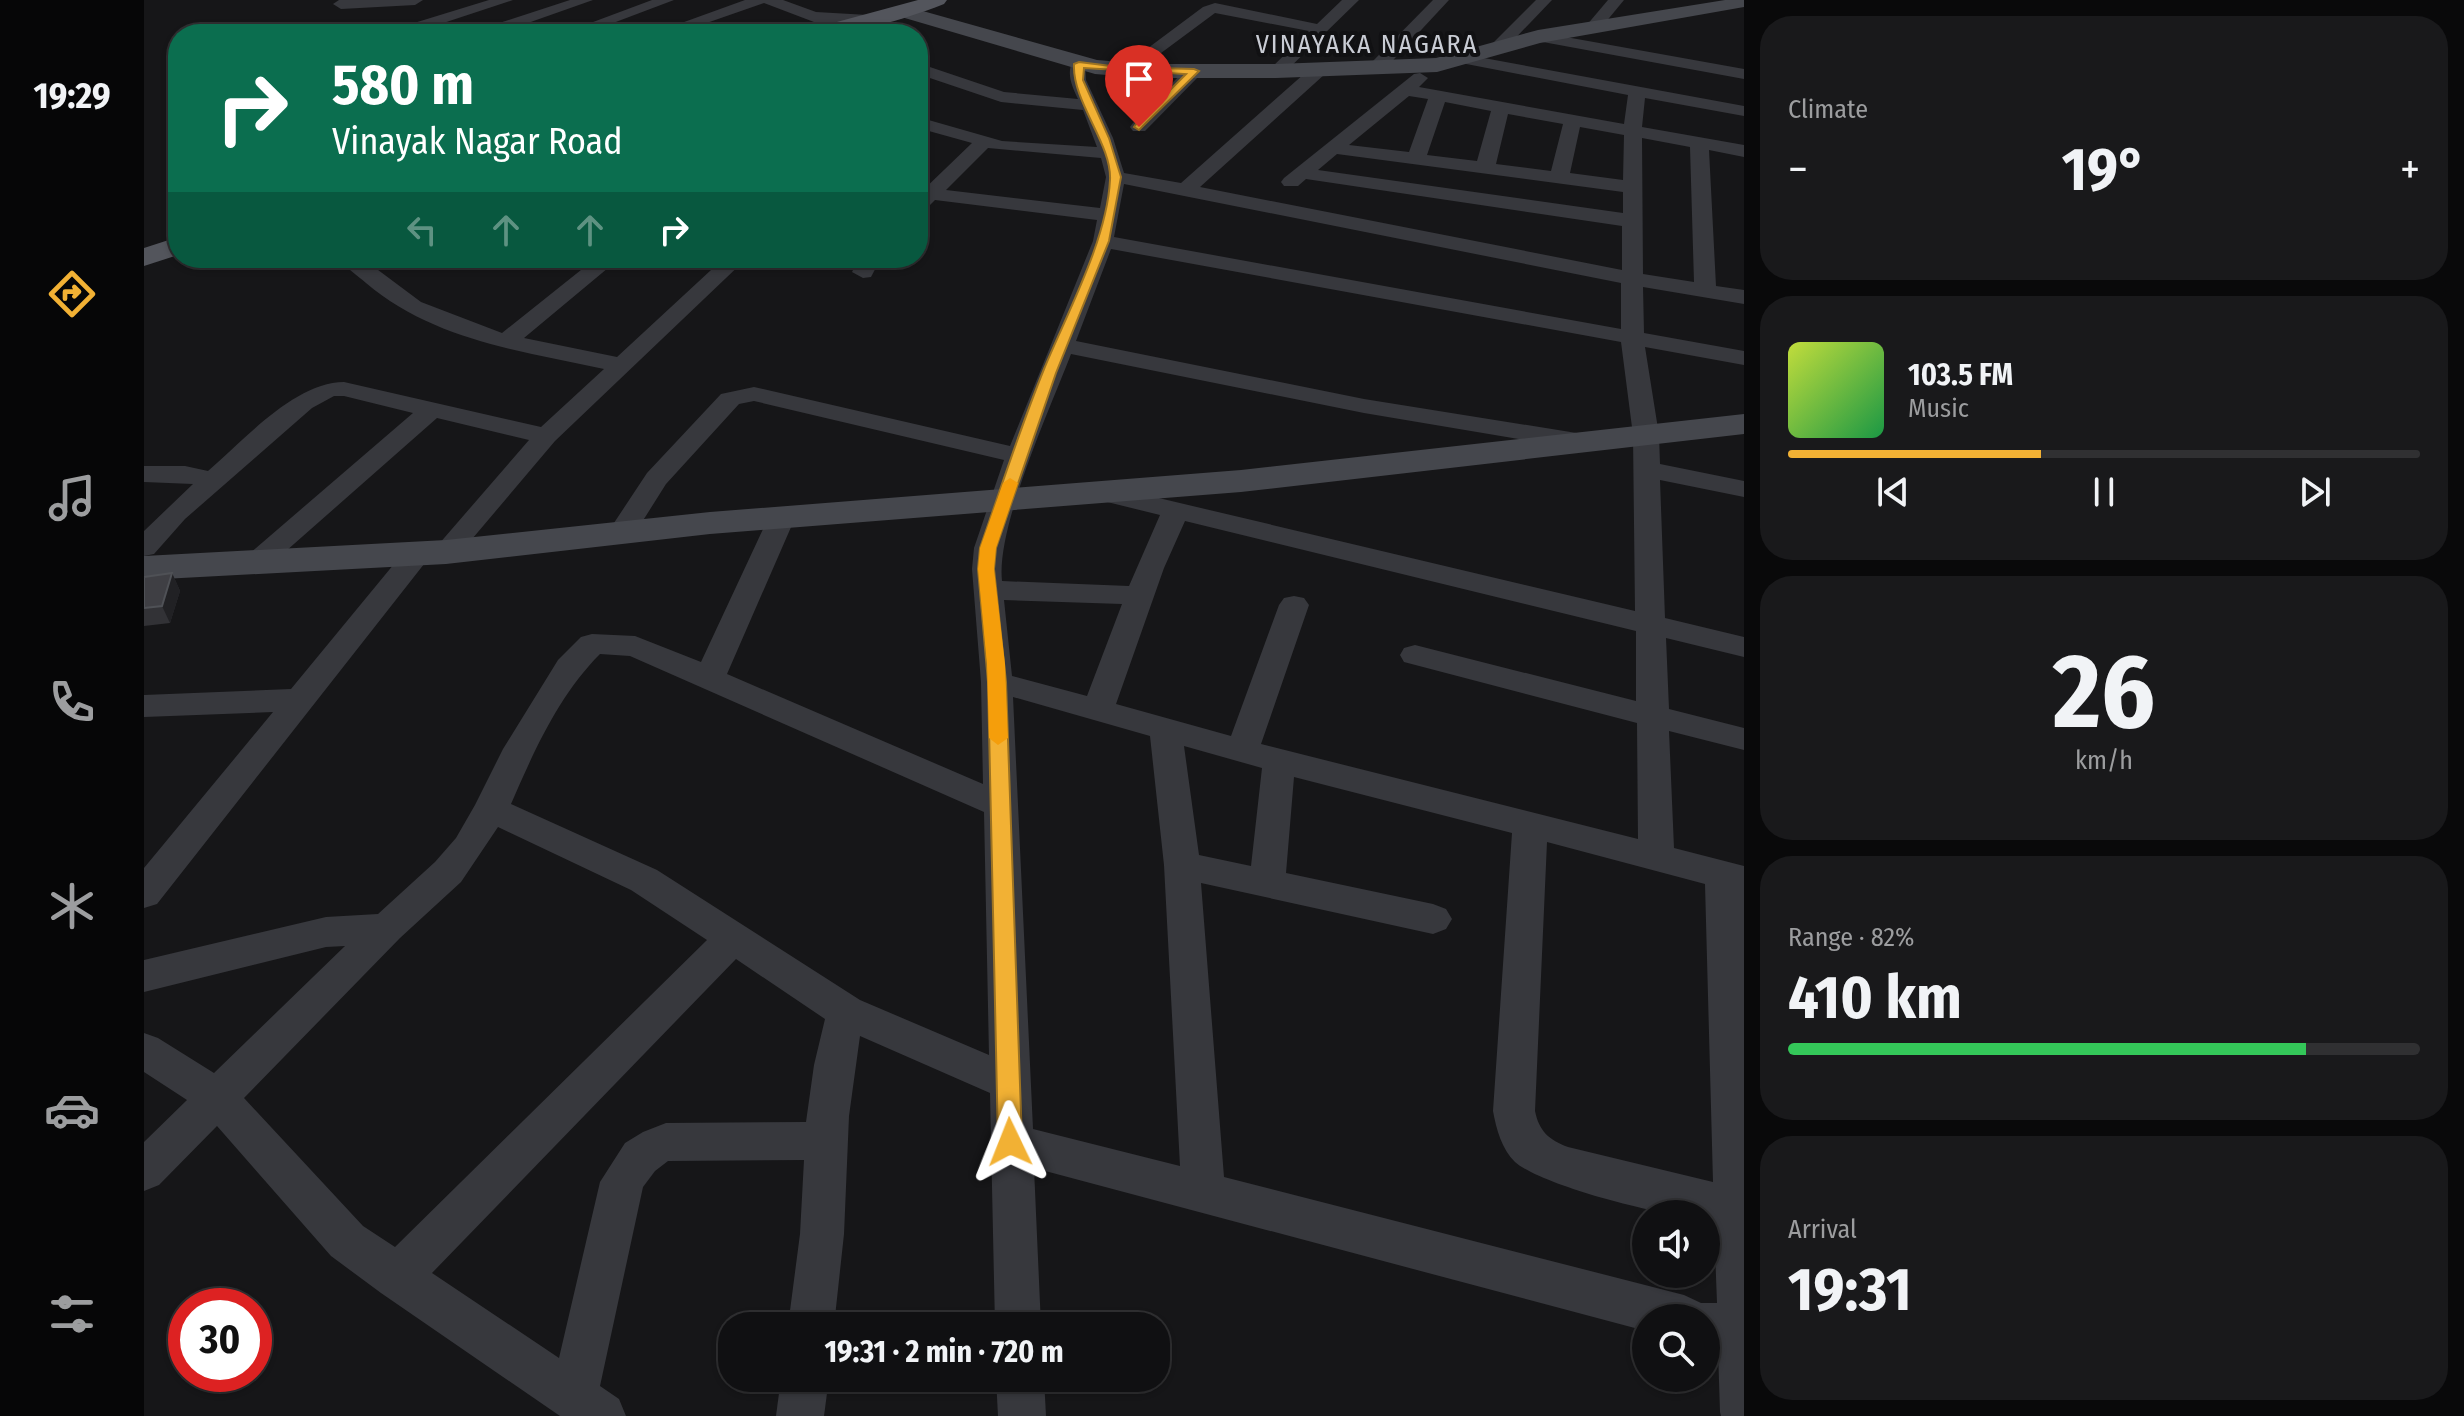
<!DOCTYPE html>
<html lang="en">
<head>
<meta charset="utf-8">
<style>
  :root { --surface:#101012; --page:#19191b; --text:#f1f3f6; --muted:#9c9d9f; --line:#303032; --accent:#f2b134 }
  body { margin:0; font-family:"Fira Sans Condensed",sans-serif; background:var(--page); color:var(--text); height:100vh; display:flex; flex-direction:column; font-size:30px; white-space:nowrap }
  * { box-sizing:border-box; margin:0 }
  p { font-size:26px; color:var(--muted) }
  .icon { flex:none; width:44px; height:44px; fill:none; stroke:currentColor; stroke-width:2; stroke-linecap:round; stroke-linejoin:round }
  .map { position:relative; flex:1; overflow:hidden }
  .drawer { display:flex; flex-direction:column; gap:16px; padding:16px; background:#09090a; width:720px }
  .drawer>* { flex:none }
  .top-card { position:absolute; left:24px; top:24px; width:760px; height:244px; border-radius:32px; box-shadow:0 2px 6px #0004,0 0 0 2px var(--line); background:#0b6e4f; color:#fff; overflow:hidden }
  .tools { position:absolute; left:1488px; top:1200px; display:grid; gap:16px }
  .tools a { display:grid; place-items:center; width:88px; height:88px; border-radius:50%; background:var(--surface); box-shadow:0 2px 6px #0004,0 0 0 2px var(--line); font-size:40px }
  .speed { position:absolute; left:24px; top:1288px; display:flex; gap:16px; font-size:40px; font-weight:700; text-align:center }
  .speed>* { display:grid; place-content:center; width:104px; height:104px; border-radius:50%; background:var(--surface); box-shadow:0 2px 6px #0004,0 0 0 2px var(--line); line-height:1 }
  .speed .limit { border:12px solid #d22; background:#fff; color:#111 }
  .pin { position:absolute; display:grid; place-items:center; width:68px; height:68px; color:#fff; margin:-82px -34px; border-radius:50% 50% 50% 0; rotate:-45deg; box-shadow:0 0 8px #0007 }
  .pin .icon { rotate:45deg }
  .me { position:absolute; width:88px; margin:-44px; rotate:358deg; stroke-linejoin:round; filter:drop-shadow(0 0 6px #0008) }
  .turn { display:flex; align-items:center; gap:28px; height:168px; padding:0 32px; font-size:36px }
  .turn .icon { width:104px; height:104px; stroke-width:2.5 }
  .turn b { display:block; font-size:56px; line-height:68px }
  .lanes { display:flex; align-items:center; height:76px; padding:0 32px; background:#0003; justify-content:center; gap:40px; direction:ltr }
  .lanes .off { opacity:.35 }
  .big { font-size:60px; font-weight:700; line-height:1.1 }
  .drawer .tile { flex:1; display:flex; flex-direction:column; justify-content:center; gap:12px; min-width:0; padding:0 28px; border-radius:32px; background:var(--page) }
  .drawer .dial { align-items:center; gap:0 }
  .dial b { font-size:104px; line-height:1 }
  .song { display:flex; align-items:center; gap:24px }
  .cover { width:96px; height:96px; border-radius:12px; background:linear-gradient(135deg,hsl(70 70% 55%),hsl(140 70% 35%)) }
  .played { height:8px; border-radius:4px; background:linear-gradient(90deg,var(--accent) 40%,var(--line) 40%) }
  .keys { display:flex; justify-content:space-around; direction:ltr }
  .heat { display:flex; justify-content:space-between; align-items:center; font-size:44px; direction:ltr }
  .charge { height:12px; border-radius:6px; background:linear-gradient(90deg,#34c759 82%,var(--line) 0) }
  .trip { position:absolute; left:574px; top:1312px; width:452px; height:80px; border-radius:32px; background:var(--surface); box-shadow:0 2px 6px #0004,0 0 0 2px var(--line); font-weight:700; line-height:80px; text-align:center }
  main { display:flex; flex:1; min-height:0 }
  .tabs { display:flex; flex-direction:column; width:144px; justify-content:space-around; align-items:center; background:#060607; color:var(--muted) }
  .tabs .icon { width:56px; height:56px }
  .tabs .on { color:var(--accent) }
  .tabs b { font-size:36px; color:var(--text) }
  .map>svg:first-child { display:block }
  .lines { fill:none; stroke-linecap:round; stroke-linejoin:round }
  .street { fill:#37383d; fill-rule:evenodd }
  .secondary { fill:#45474d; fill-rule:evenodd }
  .primary { fill:#53555c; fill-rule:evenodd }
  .wall { fill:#323236 }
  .shaded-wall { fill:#212124 }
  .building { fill:#3f3f44; stroke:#4f5156; stroke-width:2 }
  .route { fill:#f2b134; stroke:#9d7322; stroke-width:2 }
  .slow { fill:#f59e0b }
  .labels { text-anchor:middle; stroke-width:8; stroke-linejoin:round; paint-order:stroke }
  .far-neighbourhood-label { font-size:26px; letter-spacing:2px; fill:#c9ccd4; stroke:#111113 }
</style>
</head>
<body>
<main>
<nav class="tabs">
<b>19:29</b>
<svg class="icon on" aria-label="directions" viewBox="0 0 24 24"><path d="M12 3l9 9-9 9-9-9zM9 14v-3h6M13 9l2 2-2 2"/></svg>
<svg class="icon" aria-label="music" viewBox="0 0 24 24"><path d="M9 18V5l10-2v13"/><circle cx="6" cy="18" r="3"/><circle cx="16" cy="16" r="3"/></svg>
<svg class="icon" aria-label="phone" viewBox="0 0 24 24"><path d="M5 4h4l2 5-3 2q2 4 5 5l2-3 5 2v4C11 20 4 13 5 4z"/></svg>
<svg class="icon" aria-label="climate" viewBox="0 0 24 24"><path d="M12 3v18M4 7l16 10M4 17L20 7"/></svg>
<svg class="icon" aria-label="car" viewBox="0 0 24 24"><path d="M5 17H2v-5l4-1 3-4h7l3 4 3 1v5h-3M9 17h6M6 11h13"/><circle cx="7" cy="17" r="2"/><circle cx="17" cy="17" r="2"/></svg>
<svg class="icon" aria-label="filters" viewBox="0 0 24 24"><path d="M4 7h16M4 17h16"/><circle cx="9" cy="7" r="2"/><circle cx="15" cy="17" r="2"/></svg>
</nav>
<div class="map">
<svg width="1600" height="1416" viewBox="0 0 1600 1416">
  <rect width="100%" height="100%" fill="#161618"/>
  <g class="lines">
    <g class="street">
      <polygon points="195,0 279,0 271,5 197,9 189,4"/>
      <polygon points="345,0 369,0 266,34 242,34 244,31"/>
      <polygon points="426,0 449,0 353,34 329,34 331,31"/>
      <polygon points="508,0 530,0 440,34 417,34"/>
      <polygon points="601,0 639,0 672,12 724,15 732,20 724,25 670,22 620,3 531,34 507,34"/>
      <polygon points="1198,0 1215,0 1138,75 1132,76 1124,71 1165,31 1071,13 1013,56 1005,75 999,76 991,71 1000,51 1059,7 1071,3 1173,24"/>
      <polygon points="1289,0 1305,0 1239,71 1227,71 1225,67 1227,63"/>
      <polygon points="1392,0 1408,0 1360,50 1348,50 1348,44"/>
      <polygon points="1464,0 1480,0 1456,29 1444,29 1442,26"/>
      <polygon points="1394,32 1600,69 1600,79 1388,40 1388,34"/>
      <path d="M1318 54 1600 106V116L1501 98 1498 127 1600 145V157L1565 150 1572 286 1600 290V304L1499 287 1500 333 1600 351V365L1501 347 1515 435 1516 464 1600 481V497L1516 480 1521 618 1600 637V657L1522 638 1525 709 1600 728V750L1525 731 1530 848 1600 866V1416H1577L1576 1412 1574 1350 1562 1347V1318H1502V1331L890 1168 897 1326H851L846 1093 716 1036 705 1116 700 1234 690 1326H644L656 1234 660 1160 524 1161 511 1171 499 1187 456 1386 475 1399 482 1416H416L237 1293 187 1256 73 1126 15 1185 0 1191V1142L43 1100 0 1072V1033L14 1038 70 1073 201 946 182 947 0 992V960L182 917 234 914 291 862 312 838 331 805 359 749 414 660 437 637 448 634 491 636 557 662 627 512 637 510 647 512 651 518 583 674 839 784 837 682 828 569 830 548 860 460 610 401 595 404 522 484 488 538 478 540 468 538 464 532 503 473 577 394 610 387 866 446 949 241 953 220 791 200 783 208 774 209V195L828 143 774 128V117L858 141 953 147 939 110 857 102 774 74V63L860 92 934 99C928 86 922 74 929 60H941L942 80 969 138 980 173 1037 183 1169 66H1181L1183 70 1181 74 1056 187 1478 270V226L1162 179 1154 186H1140L1137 182 1140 178 1270 74 1276 73 1284 78 1275 87 1480 124 1484 95 1312 62 1310 59 1312 56ZM1265 96 1284 99 1265 152 1205 145ZM1301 102 1347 111 1333 161 1283 155ZM1364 114 1419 124 1407 171 1352 164ZM1436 127 1480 135 1479 180 1426 173ZM1498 138 1546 147 1550 282 1499 274ZM844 148 957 158 962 177 956 208 802 190ZM1193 154 1479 192V213L1174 170ZM980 184 1477 283V329L970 237ZM967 249 1477 342 1489 435 1491 611 960 485 951 487 947 493 951 499 1016 515 985 586 858 581C852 527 906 409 927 354L1220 413 1445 451 1454 448 1458 443 1454 438 1445 435 1220 399 932 341ZM1041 521 1492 631V701L1271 645 1260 648 1256 655 1260 662 1493 723 1494 839 1117 744 1165 605 1160 598 1150 596 1140 598 1135 605 1087 736 972 704 1020 568ZM860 600 978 604 943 696 868 676ZM456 654 486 656 840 812 845 1055 716 1000 513 870 367 804C390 751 415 695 456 654ZM869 697 1006 736 1020 865 1036 1166 889 1129ZM1040 746 1118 768 1107 866 1055 855ZM1150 777 1368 833 1349 1111C1352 1128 1358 1150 1371 1162 1394 1183 1498 1211 1531 1214 1541 1215 1552 1214 1562 1214V1221L1570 1223 1573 1303H1557L1540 1295 1080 1177 1057 883 1289 934 1302 929 1308 919 1302 909 1289 904 1142 873ZM354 827 487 890 563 940 251 1247 219 1226 100 1098 256 938 317 882ZM1403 842 1561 884 1569 1182 1424 1147C1405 1140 1395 1131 1391 1111ZM592 959 681 1019 670 1065 662 1122 522 1123 499 1132 481 1143 456 1182 415 1358 288 1273Z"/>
      <polygon points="1050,66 1058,71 1056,75 1001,131 989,131 986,127 989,123 1044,67"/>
      <path d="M194 258H218L277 302 358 333 452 258H476L380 338 473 357 580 258H603L411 441 312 558 302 561 292 558 288 552 385 440 293 418 125 566 115 569 105 566 101 560 105 554 269 413 200 396H190L168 408 41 519 10 554 0 556V531L49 484 0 482V466H41L64 471C100 440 151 382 200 382L397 427 460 369C377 351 289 340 222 283 213 275 202 268 194 258Z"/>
      <polygon points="715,258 737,258 727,277 719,278 708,272"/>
      <polygon points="274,544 284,547 288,553 284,559 13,904 0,908 0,868 129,712 0,717 0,695 147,689 264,547"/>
      <polygon points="637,1378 685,1378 680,1416 632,1416"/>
      <polygon points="852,1378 900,1378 902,1416 854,1416"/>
    </g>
    <g class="secondary">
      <polygon points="1581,0 1600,0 1600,7 1396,43 1293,72 1132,78 999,78 951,74 754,16 750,12 761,6 953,60 999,64 1132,64 1292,58 1394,30"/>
      <polygon points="1600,414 1600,434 1097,492 566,534 302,564 0,580 0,556 302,540 566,512 1097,470"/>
    </g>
    <g class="primary">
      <path d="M774 0H803L800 4C756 21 712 34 664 34L667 29Z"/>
      <polygon points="34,237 34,255 0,266 0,248"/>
    </g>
  </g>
  <polygon class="wall" points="28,573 36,591 26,623 0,626 0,577"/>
  <polygon class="shaded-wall" points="28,573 36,591 26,623 18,606"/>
  <polygon class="building" points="28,573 18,606 0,608 0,577"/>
  <path class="route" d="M935 62 975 67 1050 69 1055 71 995 130 990 127 992 124 1042 74 940 68 939 80 965 138 977 177 965 241 912 373 852 548 850 569 862 682 878 1142 874 1149 866 1152 857 1149 854 1142 844 682 834 569 836 548C857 488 876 428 900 369 923 313 963 240 966 180 968 144 928 102 930 64Z"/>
  <polygon class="slow" points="866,478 874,483 852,548 850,569 861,664 864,738 854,745 845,738 843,664 834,569 836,548 859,483"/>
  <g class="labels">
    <g class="far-neighbourhood-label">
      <text x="1223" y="53">VINAYAKA NAGARA</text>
    </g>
  </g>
</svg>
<div class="tools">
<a><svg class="icon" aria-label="sound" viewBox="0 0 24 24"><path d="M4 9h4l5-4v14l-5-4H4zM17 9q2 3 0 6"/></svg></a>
<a><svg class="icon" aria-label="search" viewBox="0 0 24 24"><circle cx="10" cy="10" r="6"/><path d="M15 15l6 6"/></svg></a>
</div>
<div class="speed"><div class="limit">30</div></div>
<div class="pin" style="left:995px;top:127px;background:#d93025"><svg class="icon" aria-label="arrive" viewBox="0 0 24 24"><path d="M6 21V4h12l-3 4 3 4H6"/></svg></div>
<svg class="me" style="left:866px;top:1142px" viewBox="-20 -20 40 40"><path d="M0-17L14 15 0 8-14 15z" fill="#f2b134" stroke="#fff" stroke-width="4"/></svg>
<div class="trip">19:31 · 2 min · 720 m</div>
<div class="top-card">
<div class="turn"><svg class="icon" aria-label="right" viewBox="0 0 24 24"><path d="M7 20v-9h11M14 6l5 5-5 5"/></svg><div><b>580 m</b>Vinayak Nagar Road</div></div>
<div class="lanes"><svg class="icon off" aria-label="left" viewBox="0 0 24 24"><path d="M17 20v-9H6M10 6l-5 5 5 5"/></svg><svg class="icon off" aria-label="ahead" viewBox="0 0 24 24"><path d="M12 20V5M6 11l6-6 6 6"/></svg><svg class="icon off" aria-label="ahead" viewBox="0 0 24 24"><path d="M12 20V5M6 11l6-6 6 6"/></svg><svg class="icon" aria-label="right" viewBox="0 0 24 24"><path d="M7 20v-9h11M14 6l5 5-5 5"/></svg></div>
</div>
</div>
<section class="drawer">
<div class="tile"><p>Climate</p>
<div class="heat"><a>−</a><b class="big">19°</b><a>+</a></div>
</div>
<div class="tile">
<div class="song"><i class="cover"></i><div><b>103.5 FM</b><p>Music</p></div></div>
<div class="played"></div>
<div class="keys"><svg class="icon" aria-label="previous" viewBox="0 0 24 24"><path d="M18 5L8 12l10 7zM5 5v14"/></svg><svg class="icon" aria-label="pause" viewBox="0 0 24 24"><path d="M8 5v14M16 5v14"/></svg><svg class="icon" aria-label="next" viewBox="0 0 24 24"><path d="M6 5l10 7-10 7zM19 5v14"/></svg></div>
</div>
<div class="tile dial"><b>26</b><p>km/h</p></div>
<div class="tile"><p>Range · 82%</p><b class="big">410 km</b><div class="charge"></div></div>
<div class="tile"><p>Arrival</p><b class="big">19:31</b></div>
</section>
</main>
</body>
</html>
